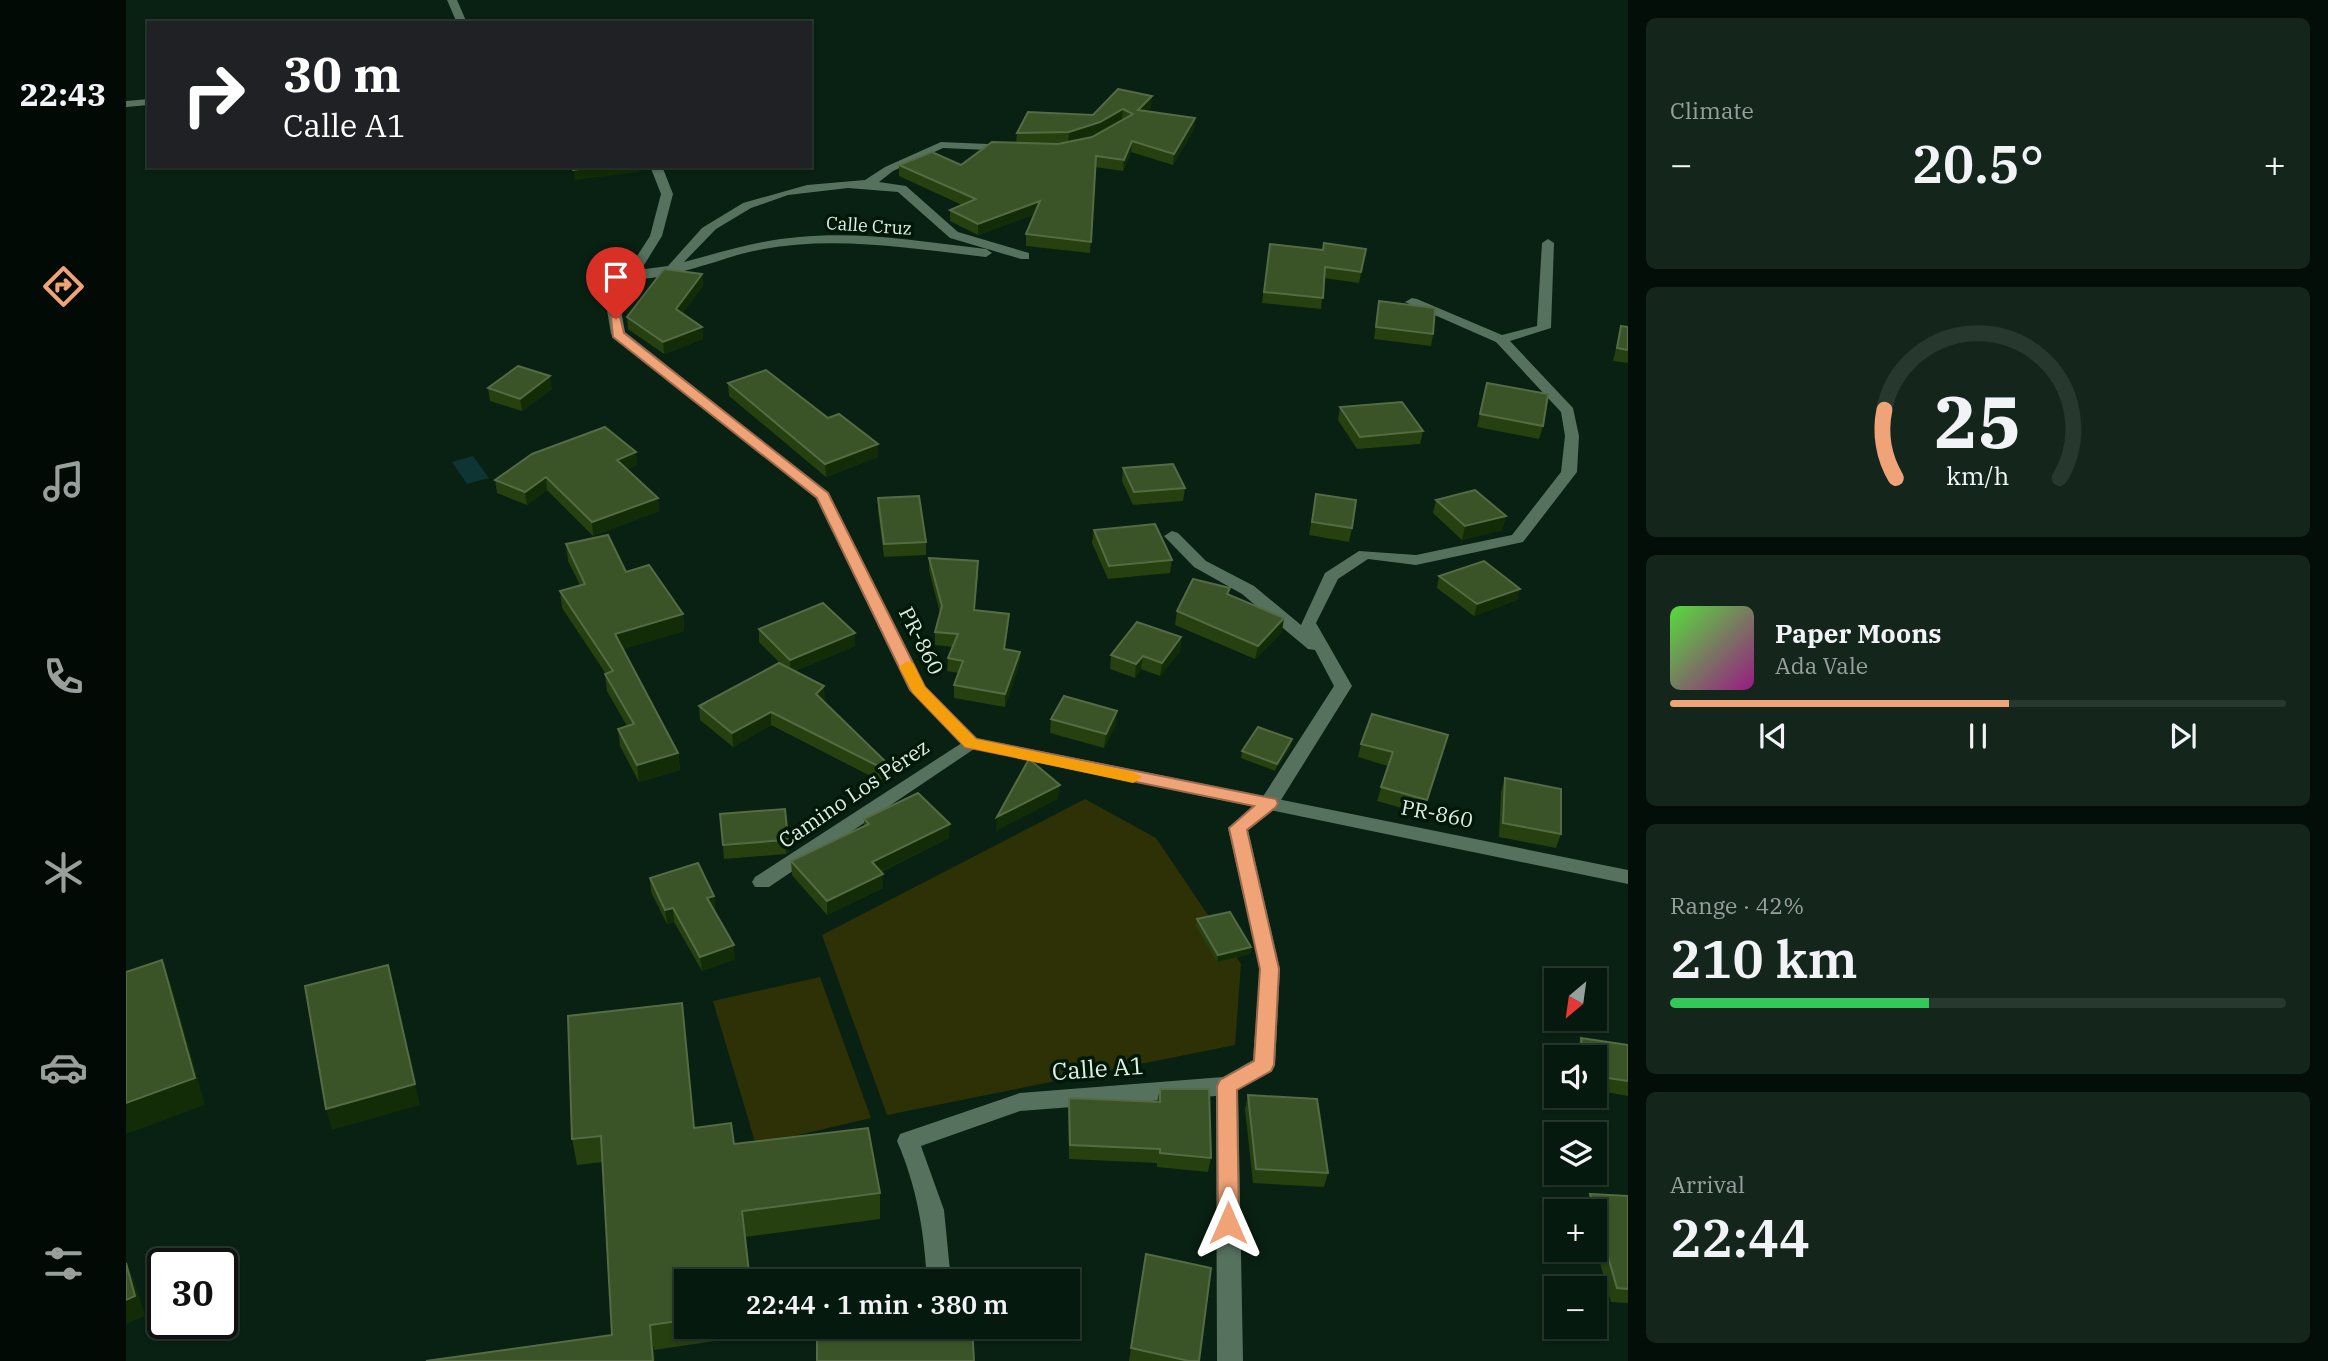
<!DOCTYPE html>
<html lang="en">
<head>
<meta charset="utf-8">
<style>
  :root { --surface:#06190e; --page:#14261c; --text:#f1f3f6; --muted:#98a09e; --line:#27382e; --accent:#efa377 }
  body { margin:0; font-family:"IBM Plex Serif",serif; background:var(--page); color:var(--text); height:100vh; display:flex; flex-direction:column; font-size:26px; white-space:nowrap }
  * { box-sizing:border-box; margin:0 }
  p { font-size:23px; color:var(--muted) }
  .icon { flex:none; width:38px; height:38px; fill:none; stroke:currentColor; stroke-width:2; stroke-linecap:round; stroke-linejoin:round }
  .map { position:relative; flex:1; overflow:hidden }
  .panel { display:flex; flex-direction:column; gap:18px; padding:18px; background:#030e08; width:700px }
  .panel>* { flex:none }
  .guide { position:absolute; left:21px; top:21px; width:665px; height:147px; border-radius:0px; box-shadow:0 2px 5px #0004,0 0 0 2px var(--line); background:#202124; color:#fff; overflow:hidden }
  .needle { width:46px; rotate:209deg }
  .tools { position:absolute; left:1418px; top:968px; display:grid; gap:14px }
  .tools a { display:grid; place-items:center; width:63px; height:63px; border-radius:0px; background:var(--surface); box-shadow:0 2px 5px #0004,0 0 0 2px var(--line); font-size:35px }
  .speed { position:absolute; left:21px; top:1248px; display:flex; gap:14px; font-size:35px; font-weight:700; text-align:center }
  .speed>* { display:grid; place-content:center; width:91px; height:91px; border-radius:50%; background:var(--surface); box-shadow:0 2px 5px #0004,0 0 0 2px var(--line); line-height:1 }
  .speed .limit { border:4px solid #111; border-radius:10px; background:#fff; color:#111 }
  .pin { position:absolute; display:grid; place-items:center; width:60px; height:60px; color:#fff; margin:-72px -30px; border-radius:50% 50% 50% 0; rotate:-45deg; box-shadow:0 0 7px #0007 }
  .pin .icon { rotate:45deg }
  .me { position:absolute; width:77px; margin:-38px; rotate:0deg; stroke-linejoin:round; filter:drop-shadow(0 0 5px #0008) }
  .turn { display:flex; align-items:center; gap:24px; height:147px; padding:0 21px; font-size:32px }
  .turn .icon { width:91px; height:91px; stroke-width:2.5 }
  .turn b { display:block; font-size:49px; line-height:60px }
  .big { font-size:52px; font-weight:600; line-height:1.1 }
  .panel .tile { flex:1; display:flex; flex-direction:column; justify-content:center; gap:10px; min-width:0; padding:0 24px; border-radius:10px; background:var(--page) }
  .panel .dial { align-items:center; gap:0 }
  .dial svg { height:182px; overflow:visible; fill:none; stroke:var(--line); stroke-width:7; stroke-linecap:round; text-anchor:middle }
  .dial text { fill:var(--text); stroke:none }
  .song { display:flex; align-items:center; gap:21px }
  .cover { width:84px; height:84px; border-radius:10px; background:linear-gradient(135deg,hsl(110 70% 55%),hsl(310 70% 35%)) }
  .played { height:7px; border-radius:4px; background:linear-gradient(90deg,var(--accent) 55%,var(--line) 55%) }
  .keys { display:flex; justify-content:space-around; direction:ltr }
  .heat { display:flex; justify-content:space-between; align-items:center; font-size:38px; direction:ltr }
  .charge { height:10px; border-radius:5px; background:linear-gradient(90deg,#34c759 42%,var(--line) 0) }
  .trip { position:absolute; left:548px; top:1269px; width:406px; height:70px; border-radius:0px; background:var(--surface); box-shadow:0 2px 5px #0004,0 0 0 2px var(--line); font-weight:600; line-height:70px; text-align:center }
  main { display:flex; flex:1; min-height:0 }
  .menu { display:flex; flex-direction:column; width:126px; justify-content:space-around; align-items:center; background:#020a06; color:var(--muted) }
  .menu .icon { width:49px; height:49px }
  .menu .active { color:var(--accent) }
  .menu b { font-size:32px; color:var(--text) }
  .map>svg:first-child { display:block }
  .green { fill:#2e3006 }
  .water { fill:#0e3434 }
  .lines { fill:none; stroke-linecap:round; stroke-linejoin:round }
  .minor { fill:#56715e; fill-rule:evenodd }
  .tertiary { fill:#56715e; fill-rule:evenodd }
  .wall { fill:#264010; fill-rule:evenodd }
  .shaded-wall { fill:#122c07 }
  .building { fill:#3a5327; stroke:#546b44; stroke-width:2 }
  .route { fill:#efa377; stroke:#9b6a4d; stroke-width:2 }
  .slow { fill:#f59e0b }
  .labels { text-anchor:middle; stroke-width:7; stroke-linejoin:round; paint-order:stroke }
  .far-street-label { font-size:18px; fill:#dfefe4; stroke:#011809 }
  .street-label { font-size:21px; fill:#dfefe4; stroke:#011809 }
  .near-street-label { font-size:24px; fill:#dfefe4; stroke:#011809 }
</style>
</head>
<body>
<main>
<nav class="menu">
<b>22:43</b>
<svg class="icon active" aria-label="directions" viewBox="0 0 24 24"><path d="M12 3l9 9-9 9-9-9zM9 14v-3h6M13 9l2 2-2 2"/></svg>
<svg class="icon" aria-label="music" viewBox="0 0 24 24"><path d="M9 18V5l10-2v13"/><circle cx="6" cy="18" r="3"/><circle cx="16" cy="16" r="3"/></svg>
<svg class="icon" aria-label="phone" viewBox="0 0 24 24"><path d="M5 4h4l2 5-3 2q2 4 5 5l2-3 5 2v4C11 20 4 13 5 4z"/></svg>
<svg class="icon" aria-label="climate" viewBox="0 0 24 24"><path d="M12 3v18M4 7l16 10M4 17L20 7"/></svg>
<svg class="icon" aria-label="car" viewBox="0 0 24 24"><path d="M5 17H2v-5l4-1 3-4h7l3 4 3 1v5h-3M9 17h6M6 11h13"/><circle cx="7" cy="17" r="2"/><circle cx="17" cy="17" r="2"/></svg>
<svg class="icon" aria-label="filters" viewBox="0 0 24 24"><path d="M4 7h16M4 17h16"/><circle cx="9" cy="7" r="2"/><circle cx="15" cy="17" r="2"/></svg>
</nav>
<div class="map">
<svg width="1502" height="1361" viewBox="0 0 1502 1361">
  <rect width="100%" height="100%" fill="#082112"/>
  <g class="green">
    <polygon points="959,799 1030,838 1115,964 1109,1045 761,1115 696,935"/>
    <polygon points="694,977 745,1118 630,1145 587,1001"/>
  </g>
  <polygon class="water" points="347,456 363,478 341,484 326,462"/>
  <g class="lines">
    <g class="minor">
      <polygon points="23,99 23,105 0,107 0,101"/>
      <path d="M815 142 884 145 890 148 884 151 817 148 767 171 753 182 780 186 832 232 903 253V259H895L824 238 772 192 722 188 662 195 625 208 590 229 558 262C596 252 634 240 673 237 736 231 798 242 860 249L866 253 860 257C778 248 696 233 615 254 593 260 514 289 498 275L504 271 542 266 576 228 617 203 681 185 739 180 759 167Z"/>
      <path d="M1422 239 1428 243 1425 328 1384 341 1447 408 1453 436 1451 472 1397 542 1290 565 1242 559 1212 579 1190 623 1226 686 1150 808 1122 830 1154 969 1149 1065 1146 1071 1112 1090 1117 1361H1091L1090 1096 894 1111 795 1146 818 1210 825 1281H801C798 1231 791 1187 771 1141L774 1134 894 1093 1097 1077 1127 1060 1134 969 1102 828 1136 798 1208 686 1189 650 1182 649 1116 594 1068 567 1038 536 1046 531 1052 533 1080 561 1128 586 1175 625 1199 573 1233 551 1290 555 1386 535 1435 472 1439 436 1435 412 1370 342 1279 302 1286 298 1291 299 1376 335 1411 326 1416 243Z"/>
      <polygon points="845,737 851,739 854,743 851,747 643,887 629,887 626,882 629,877"/>
    </g>
    <g class="tertiary">
      <polygon points="321,0 331,0 341,23 331,23"/>
      <polygon points="524,166 536,166 547,194 536,236 494,304 499,332 702,493 799,686 851,738 1502,870 1502,884 839,747 783,689 690,498 485,334 480,304 524,236 535,194"/>
    </g>
  </g>
  <g class="wall">
    <path d="M992 89 1025 107 1020 111 1069 118 1068 129 1047 165 1005 152 997 171 969 167 964 253 900 246V234L909 214 852 235 824 221V210L836 205 773 176V165H835L890 143 891 133 967 115ZM973 133 966 137 954 139Z"/>
    <polygon points="1144,244 1197,250 1240,249 1233,283 1198,278 1195,309 1136,303"/>
    <polygon points="576,274 577,286 556,313 576,327 577,339 538,354 502,329 501,317"/>
    <polygon points="1253,301 1307,334 1305,346 1248,339"/>
    <polygon points="1495,326 1502,327 1502,363 1487,361"/>
    <polygon points="602,383 702,418 752,457 700,477 603,396"/>
    <polygon points="1361,383 1417,426 1413,439 1351,427"/>
    <polygon points="362,388 426,389 396,411 364,401"/>
    <polygon points="1214,407 1297,431 1294,444 1231,449 1212,420"/>
    <polygon points="511,465 501,469 532,498 533,511 467,536 421,490 401,505 371,493 369,480"/>
    <polygon points="997,468 1059,488 1057,501 1007,505 996,481"/>
    <polygon points="1190,494 1226,528 1223,542 1183,535"/>
    <polygon points="752,498 800,542 800,555 758,557 752,511"/>
    <polygon points="1310,500 1380,516 1376,530 1336,540 1307,513"/>
    <polygon points="968,530 1046,560 1044,573 982,579 966,543"/>
    <polygon points="440,544 500,572 557,614 558,631 497,649 552,753 554,770 513,782 494,746 492,729 501,726 481,691 479,674 480,674 436,608 434,591 454,585 442,561"/>
    <polygon points="803,558 852,574 848,610 882,627 879,649 894,652 893,665 879,707 828,698 828,685 833,673 821,671 822,658 827,647 809,645 809,632 814,613 803,570"/>
    <polygon points="1313,576 1394,589 1391,600 1348,616 1311,588"/>
    <polygon points="1051,611 1156,632 1129,659 1049,625"/>
    <polygon points="633,629 729,646 669,671 699,699 697,701 763,765 763,779 760,784 645,725 607,747 574,720 573,706 656,665 633,642"/>
    <polygon points="1055,637 1054,651 1034,676 1015,669 1009,678 984,669 985,655"/>
    <polygon points="925,719 990,725 978,748 924,733"/>
    <polygon points="1235,744 1318,749 1297,814 1251,801 1262,766 1232,757"/>
    <polygon points="1165,746 1149,771 1115,758 1116,751"/>
    <polygon points="1379,778 1435,834 1430,848 1373,837 1375,792"/>
    <polygon points="594,814 662,838 663,852 660,854 598,859"/>
    <polygon points="738,819 823,838 755,872 757,888 701,915 666,875 665,861 738,826"/>
    <polygon points="524,878 588,896 589,910 588,910 609,959 576,971 548,922 541,924 525,892"/>
    <polygon points="1071,919 1125,947 1124,954 1091,962 1070,926"/>
    <polygon points="442,1016 569,1128 608,1144 754,1193 754,1219 619,1237 560,1281 560,1326 629,1326 629,1335 528,1350 529,1361 300,1361 486,1335 477,1162 451,1165 446,1139"/>
    <polygon points="1455,1038 1502,1045 1502,1096 1468,1090 1468,1057 1450,1057 1449,1052"/>
    <polygon points="1034,1089 1085,1158 1082,1172 1031,1167 1031,1163 943,1159 942,1112 943,1098 1031,1102"/>
    <polygon points="1122,1095 1202,1173 1198,1187 1127,1183 1119,1109"/>
    <polygon points="1464,1194 1502,1196 1502,1303 1485,1302 1468,1242 1468,1211 1459,1211 1459,1208"/>
    <polygon points="1020,1254 1073,1361 1003,1361"/>
  </g>
  <g class="shaded-wall">
    <polygon points="1026,96 1025,107 1011,121 1012,110"/>
    <polygon points="997,109 996,120 973,133 942,143 943,132"/>
    <polygon points="1069,118 1068,129 1047,165 1048,154"/>
    <polygon points="1006,141 1005,152 997,171 998,160"/>
    <polygon points="479,166 513,166 513,172 449,180 447,170"/>
    <polygon points="914,201 914,212 852,235 852,224"/>
    <polygon points="576,274 577,286 551,321 550,309"/>
    <polygon points="576,327 577,339 538,354 537,342"/>
    <polygon points="424,376 426,389 396,411 394,399"/>
    <polygon points="752,444 752,457 700,477 699,464"/>
    <polygon points="510,452 511,465 492,472 491,460"/>
    <polygon points="420,477 421,490 401,505 399,492"/>
    <polygon points="532,498 533,511 467,536 466,522"/>
    <polygon points="1380,516 1376,530 1336,540 1339,526"/>
    <polygon points="1394,589 1391,600 1348,616 1351,604"/>
    <polygon points="557,614 558,631 491,651 489,634"/>
    <polygon points="883,614 882,627 877,661 878,649"/>
    <polygon points="1158,618 1156,632 1129,659 1132,646"/>
    <polygon points="729,633 729,646 664,673 664,660"/>
    <polygon points="1055,637 1054,651 1034,676 1036,663"/>
    <polygon points="894,652 893,665 879,707 879,694"/>
    <polygon points="1017,656 1015,669 1009,678 1010,664"/>
    <polygon points="698,686 699,699 690,708 690,694"/>
    <polygon points="991,711 990,725 978,748 980,734"/>
    <polygon points="645,712 645,725 607,747 606,733"/>
    <polygon points="1166,739 1165,746 1149,771 1151,764"/>
    <polygon points="552,753 554,770 513,782 511,765"/>
    <polygon points="763,765 763,779 760,784 760,770"/>
    <polygon points="934,785 932,799 870,831 871,817"/>
    <polygon points="824,824 823,838 746,876 746,862"/>
    <polygon points="662,838 663,852 660,854 659,840"/>
    <polygon points="757,874 757,888 701,915 701,901"/>
    <polygon points="588,896 589,910 582,912 581,898"/>
    <polygon points="547,908 548,922 541,924 539,910"/>
    <polygon points="608,945 609,959 576,971 574,957"/>
    <polygon points="1125,947 1124,954 1091,962 1092,955"/>
    <polygon points="36,960 46,987 79,1105 0,1134 0,1103"/>
    <polygon points="262,965 294,1105 206,1130 200,1109"/>
    <polygon points="0,1262 8,1280 19,1316 0,1324"/>
    <polygon points="524,1325 528,1350 529,1361 527,1361"/>
  </g>
  <g class="building">
    <polygon points="992,89 1026,96 1012,110 1069,118 1048,154 1006,141 998,160 970,156 965,242 900,234 914,201 852,224 824,210 850,199 773,165 806,152 835,165 866,142 932,144 966,137 1007,114 997,109 974,122 943,132 891,133 902,112 967,115"/>
    <polygon points="446,166 479,166 447,170"/>
    <polygon points="1198,243 1240,249 1235,272 1199,267 1197,298 1138,292 1144,244 1197,250"/>
    <polygon points="538,269 576,274 550,309 576,327 537,342 501,317"/>
    <polygon points="1253,301 1309,308 1307,334 1250,327"/>
    <polygon points="1495,326 1502,327 1502,350 1491,348"/>
    <polygon points="392,366 424,376 394,399 362,388"/>
    <polygon points="640,370 702,418 713,414 752,444 699,464 602,383"/>
    <polygon points="1361,383 1422,394 1417,426 1354,414"/>
    <polygon points="1276,402 1297,431 1234,437 1214,407"/>
    <polygon points="479,427 510,452 491,460 532,498 466,522 420,477 399,492 369,480 406,454"/>
    <polygon points="1047,464 1059,488 1008,492 997,468"/>
    <polygon points="1349,490 1380,516 1339,526 1310,500"/>
    <polygon points="1190,494 1230,500 1226,528 1186,522"/>
    <polygon points="793,496 800,542 758,544 752,498"/>
    <polygon points="1029,524 1046,560 983,566 968,530"/>
    <polygon points="482,535 500,572 523,565 557,614 489,634 552,753 511,765 492,729 508,724 479,674 487,671 434,591 459,584 440,544"/>
    <polygon points="803,558 852,561 848,610 883,614 878,649 894,652 879,694 828,685 837,661 822,658 832,634 809,632 816,606"/>
    <polygon points="1358,561 1394,589 1351,604 1313,576"/>
    <polygon points="1067,579 1104,588 1101,594 1158,618 1132,646 1051,611"/>
    <polygon points="697,603 729,633 664,660 633,629"/>
    <polygon points="1011,622 1055,637 1036,663 1017,656 1010,664 985,655"/>
    <polygon points="653,663 698,686 690,694 763,765 760,770 645,712 606,733 573,706"/>
    <polygon points="938,696 991,711 980,734 925,719"/>
    <polygon points="1246,714 1322,735 1301,800 1255,787 1267,752 1235,744"/>
    <polygon points="1132,727 1166,739 1151,764 1116,751"/>
    <polygon points="903,759 934,785 871,817"/>
    <polygon points="1379,778 1435,789 1435,834 1377,823"/>
    <polygon points="792,793 824,824 746,862 757,874 701,901 665,861 743,824 738,819"/>
    <polygon points="659,809 662,838 659,840 597,845 594,814"/>
    <polygon points="572,863 588,896 581,898 608,945 574,957 547,908 539,910 524,878"/>
    <polygon points="1104,912 1125,947 1092,955 1071,919"/>
    <polygon points="36,960 69,1078 0,1103 0,972"/>
    <polygon points="262,965 289,1084 200,1109 179,986"/>
    <polygon points="556,1003 568,1128 605,1123 608,1144 742,1128 754,1193 616,1211 624,1281 560,1281 560,1320 524,1325 527,1361 300,1361 486,1335 475,1136 446,1139 442,1016"/>
    <polygon points="1455,1038 1502,1045 1502,1081 1468,1076 1468,1057 1457,1057"/>
    <polygon points="1034,1089 1083,1089 1085,1158 1034,1153 1034,1149 944,1145 943,1098 1034,1102"/>
    <polygon points="1122,1095 1191,1099 1202,1173 1130,1169"/>
    <polygon points="1464,1194 1502,1196 1502,1289 1491,1288"/>
    <polygon points="1020,1254 1085,1268 1073,1361 1063,1361 1005,1348"/>
    <polygon points="0,1263 9,1296 0,1300"/>
    <polygon points="691,1326 846,1326 848,1361 691,1361"/>
  </g>
  <polygon class="route" points="485,317 494,317 498,333 702,493 799,687 850,739 1150,799 1152,803 1150,807 1121,830 1153,969 1148,1065 1145,1071 1111,1090 1113,1223 1110,1230 1102,1233 1095,1230 1092,1223 1091,1086 1094,1080 1128,1061 1134,969 1103,828 1128,806 839,747 784,690 691,498 487,337"/>
  <polygon class="slow" points="781,661 787,663 799,687 850,739 1007,772 1016,777 1007,783 839,747 787,693 773,667"/>
  <g class="labels">
    <g class="far-street-label">
      <text transform="translate(743 226) rotate(4)" y="6">Calle Cruz</text>
    </g>
    <g class="street-label">
      <text transform="translate(795 641) rotate(63)" y="7">PR-860</text>
      <text transform="translate(728 794) rotate(-34)" y="7">Camino Los Pérez</text>
      <text transform="translate(1311 814) rotate(11)" y="7">PR-860</text>
    </g>
    <g class="near-street-label">
      <text transform="translate(972 1069) rotate(-4)" y="8">Calle A1</text>
    </g>
  </g>
</svg>
<div class="tools">
<a><svg class="needle" viewBox="-14 -14 28 28"><path d="M0-13l5 13h-10z" fill="#e53935"/><path d="M0 13l5-13h-10z" fill="#98a09e"/></svg></a>
<a><svg class="icon" aria-label="sound" viewBox="0 0 24 24"><path d="M4 9h4l5-4v14l-5-4H4zM17 9q2 3 0 6"/></svg></a>
<a><svg class="icon" aria-label="layers" viewBox="0 0 24 24"><path d="M12 4l9 5-9 5-9-5zM3 14l9 5 9-5"/></svg></a>
<a>+</a>
<a>−</a>
</div>
<div class="speed"><div class="limit">30</div></div>
<div class="pin" style="left:490px;top:319px;background:#d93025"><svg class="icon" aria-label="arrive" viewBox="0 0 24 24"><path d="M6 21V4h12l-3 4 3 4H6"/></svg></div>
<svg class="me" style="left:1102px;top:1223px" viewBox="-20 -20 40 40"><path d="M0-17L14 15 0 8-14 15z" fill="#efa377" stroke="#fff" stroke-width="4"/></svg>
<div class="trip">22:44 · 1 min · 380 m</div>
<div class="guide">
<div class="turn"><svg class="icon" aria-label="right" viewBox="0 0 24 24"><path d="M7 20v-9h11M14 6l5 5-5 5"/></svg><div><b>30 m</b>Calle A1</div></div>
</div>
</div>
<section class="panel">
<div class="tile"><p>Climate</p>
<div class="heat"><a>−</a><b class="big">20.5°</b><a>+</a></div>
</div>
<div class="tile dial"><svg viewBox="0 0 100 80">
<path d="M14 69A42 42 0 1 1 86 69"/>
<path d="M14 69A42 42 0 0 1 9 39" stroke="#efa377"/>
<text x="50" y="56" font-size="32" font-weight="700">25</text>
<text x="50" y="72" font-size="11">km/h</text>
</svg></div>
<div class="tile">
<div class="song"><i class="cover"></i><div><b>Paper Moons</b><p>Ada Vale</p></div></div>
<div class="played"></div>
<div class="keys"><svg class="icon" aria-label="previous" viewBox="0 0 24 24"><path d="M18 5L8 12l10 7zM5 5v14"/></svg><svg class="icon" aria-label="pause" viewBox="0 0 24 24"><path d="M8 5v14M16 5v14"/></svg><svg class="icon" aria-label="next" viewBox="0 0 24 24"><path d="M6 5l10 7-10 7zM19 5v14"/></svg></div>
</div>
<div class="tile"><p>Range · 42%</p><b class="big">210 km</b><div class="charge"></div></div>
<div class="tile"><p>Arrival</p><b class="big">22:44</b></div>
</section>
</main>
</body>
</html>
